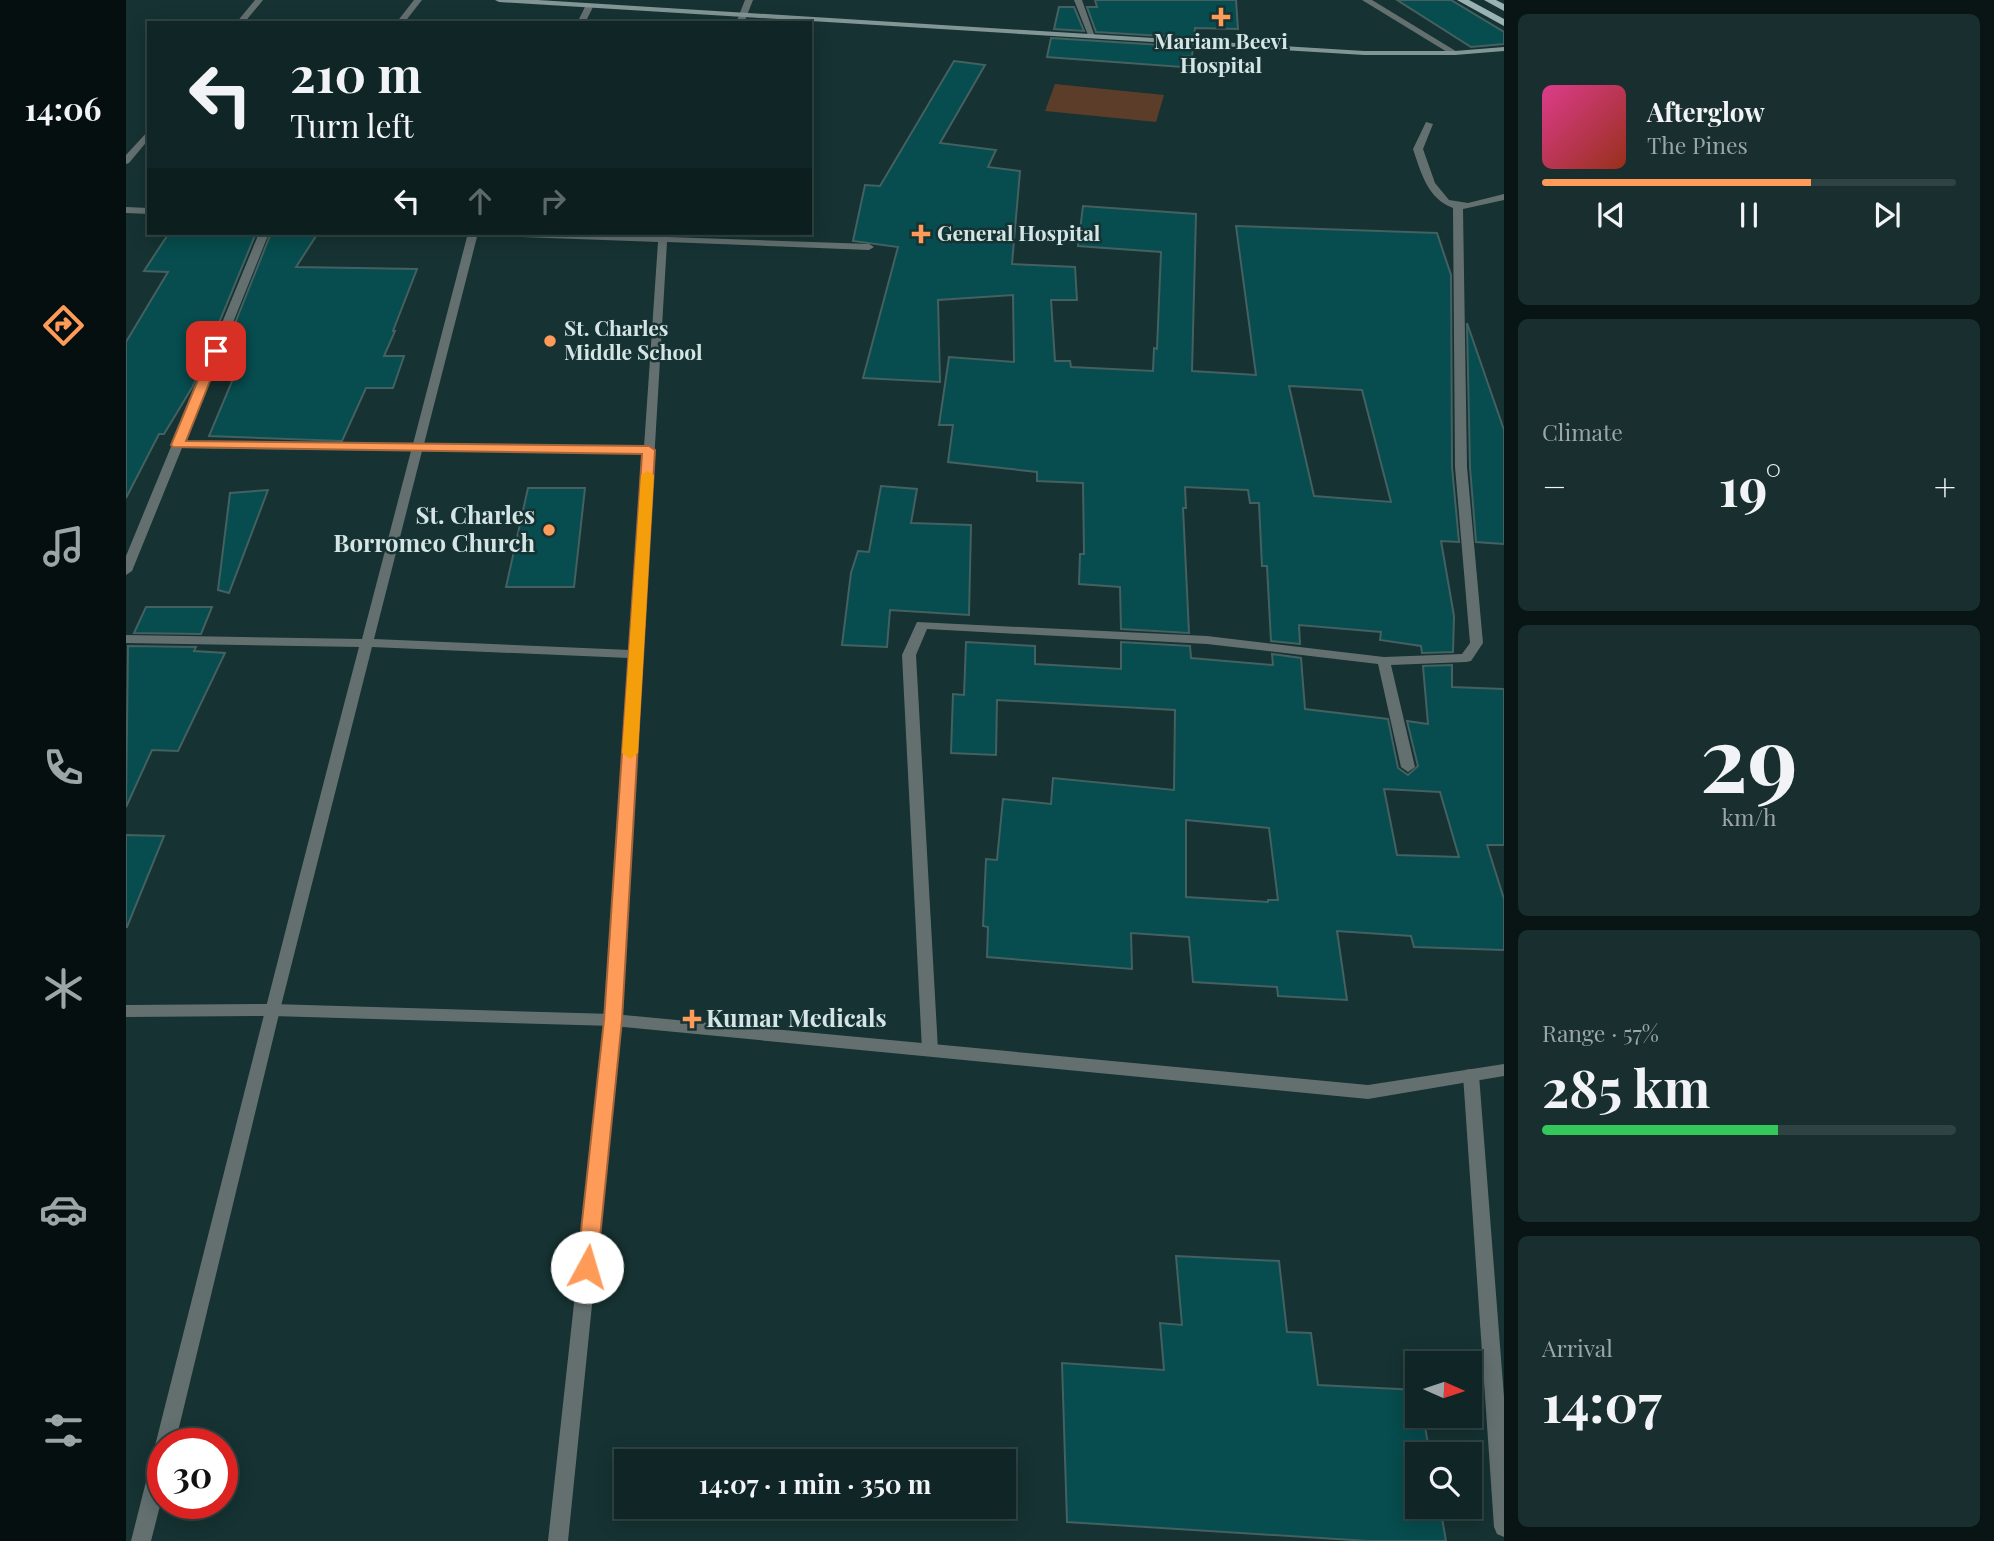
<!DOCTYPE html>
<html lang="en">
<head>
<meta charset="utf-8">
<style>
  :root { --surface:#102626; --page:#192e2e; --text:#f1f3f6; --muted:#9ca5a7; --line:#304343; --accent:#fe9b59 }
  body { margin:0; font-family:"Playfair Display",serif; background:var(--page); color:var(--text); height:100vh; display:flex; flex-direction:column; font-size:26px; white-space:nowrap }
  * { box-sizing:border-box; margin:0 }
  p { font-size:23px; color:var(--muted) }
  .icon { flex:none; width:38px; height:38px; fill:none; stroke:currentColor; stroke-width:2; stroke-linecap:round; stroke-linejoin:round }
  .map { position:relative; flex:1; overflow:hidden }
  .panel { display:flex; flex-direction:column; gap:14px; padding:14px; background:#091515; width:490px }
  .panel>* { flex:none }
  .banner { position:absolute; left:21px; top:21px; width:665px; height:214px; border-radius:0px; box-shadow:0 4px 18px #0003,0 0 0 2px var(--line); background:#102626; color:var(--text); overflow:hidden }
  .needle { width:46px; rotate:93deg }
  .controls { position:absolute; left:1279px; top:1351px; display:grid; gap:14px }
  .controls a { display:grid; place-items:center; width:77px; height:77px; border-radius:0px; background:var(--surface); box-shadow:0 4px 18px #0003,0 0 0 2px var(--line); font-size:35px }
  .speed { position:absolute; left:21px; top:1428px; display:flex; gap:14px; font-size:35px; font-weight:700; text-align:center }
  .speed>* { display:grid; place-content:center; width:91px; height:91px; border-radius:50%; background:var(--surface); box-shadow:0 4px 18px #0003,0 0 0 2px var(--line); line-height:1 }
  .speed .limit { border:10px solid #d22; background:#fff; color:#111 }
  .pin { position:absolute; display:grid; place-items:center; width:60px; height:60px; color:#fff; margin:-30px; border-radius:14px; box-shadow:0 4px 10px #0006 }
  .me { position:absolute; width:77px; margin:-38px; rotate:6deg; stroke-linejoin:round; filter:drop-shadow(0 0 5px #0008) }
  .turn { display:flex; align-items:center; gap:24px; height:147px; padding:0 28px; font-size:32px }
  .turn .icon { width:91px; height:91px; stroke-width:2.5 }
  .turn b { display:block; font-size:49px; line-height:60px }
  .lanes { display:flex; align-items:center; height:66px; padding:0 28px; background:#0003; justify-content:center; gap:35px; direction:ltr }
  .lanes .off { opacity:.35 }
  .big { font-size:52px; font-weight:700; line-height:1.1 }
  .panel .widget { flex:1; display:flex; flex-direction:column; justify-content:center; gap:10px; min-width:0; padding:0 24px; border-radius:10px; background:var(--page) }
  .panel .dial { align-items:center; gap:0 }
  .dial b { font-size:91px; line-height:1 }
  .song { display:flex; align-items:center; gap:21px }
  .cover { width:84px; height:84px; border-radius:10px; background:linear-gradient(135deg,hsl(330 70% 55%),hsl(10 70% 35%)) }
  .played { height:7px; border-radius:4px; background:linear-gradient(90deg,var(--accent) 65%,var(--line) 65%) }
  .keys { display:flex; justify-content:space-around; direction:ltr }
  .heat { display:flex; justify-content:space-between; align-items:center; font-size:38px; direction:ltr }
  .charge { height:10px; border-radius:5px; background:linear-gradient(90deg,#34c759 57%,var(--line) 0) }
  .trip { position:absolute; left:488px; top:1449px; width:402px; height:70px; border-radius:0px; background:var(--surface); box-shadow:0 4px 18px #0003,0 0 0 2px var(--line); font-weight:700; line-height:70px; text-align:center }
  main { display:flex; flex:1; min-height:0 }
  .tabs { display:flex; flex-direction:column; width:126px; justify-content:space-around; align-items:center; background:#060f0f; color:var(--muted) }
  .tabs .icon { width:49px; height:49px }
  .tabs .current { color:var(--accent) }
  .tabs b { font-size:32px; color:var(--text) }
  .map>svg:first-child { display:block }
  .green { fill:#5c3d29 }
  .building { fill:#074c4e; stroke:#446060; stroke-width:2; fill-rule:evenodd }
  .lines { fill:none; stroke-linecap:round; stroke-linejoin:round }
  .minor { fill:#647070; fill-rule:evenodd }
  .tertiary { fill:#647070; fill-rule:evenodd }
  .secondary { fill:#829696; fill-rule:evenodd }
  .primary { fill:#99b3b3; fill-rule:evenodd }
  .route { fill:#fe9b59; stroke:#a5653a; stroke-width:2 }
  .slow { fill:#f59e0b }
  .poi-dot { fill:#fe9b59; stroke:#163232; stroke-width:2.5 }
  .labels { text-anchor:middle; stroke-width:5; stroke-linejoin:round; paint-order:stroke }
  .far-poi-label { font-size:21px; font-weight:bold; fill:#d5e5e5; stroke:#163232; text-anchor:start }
  .poi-label { font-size:24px; font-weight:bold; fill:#d5e5e5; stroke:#163232; text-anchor:end }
</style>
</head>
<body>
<main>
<nav class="tabs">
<b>14:06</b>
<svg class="icon current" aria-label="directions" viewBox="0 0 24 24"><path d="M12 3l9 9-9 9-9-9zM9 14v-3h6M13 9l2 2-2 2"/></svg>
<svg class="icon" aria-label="music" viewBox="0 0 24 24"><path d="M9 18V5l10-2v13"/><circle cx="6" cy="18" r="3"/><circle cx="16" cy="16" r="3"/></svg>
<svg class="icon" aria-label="phone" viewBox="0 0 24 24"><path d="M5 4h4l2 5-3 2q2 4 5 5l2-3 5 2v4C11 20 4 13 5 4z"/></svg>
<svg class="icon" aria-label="climate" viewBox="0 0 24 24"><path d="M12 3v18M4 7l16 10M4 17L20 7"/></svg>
<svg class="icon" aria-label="car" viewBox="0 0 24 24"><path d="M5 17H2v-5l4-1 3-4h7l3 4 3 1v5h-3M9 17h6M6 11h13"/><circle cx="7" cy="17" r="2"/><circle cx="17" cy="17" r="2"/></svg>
<svg class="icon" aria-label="filters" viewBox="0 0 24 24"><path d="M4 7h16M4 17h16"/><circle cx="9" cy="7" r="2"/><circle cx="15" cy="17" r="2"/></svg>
</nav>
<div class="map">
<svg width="1378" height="1541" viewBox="0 0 1378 1541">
  <rect width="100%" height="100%" fill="#163232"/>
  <polygon class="green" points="929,84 1038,95 1030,122 919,111"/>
  <g class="building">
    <polygon points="969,0 1110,0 1112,29 1069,28 1068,38 970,32 961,7 971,7"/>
    <polygon points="1271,0 1325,0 1378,32 1378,44 1345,47"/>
    <polygon points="933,7 948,7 958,31 928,29"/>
    <polygon points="925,38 1067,47 1066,56 1057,56 1056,67 921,57"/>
    <path d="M828 61 859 65 814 143 870 150 862 167 894 171 886 264 949 267 951 300H925L929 361H944L945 367 1027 371 1028 348 1031 349 1035 252 952 246 957 206 1070 214 1066 371 1130 375 1110 226 1311 233 1325 275 1326 467 1333 542 1315 541 1328 616 1327 652 1296 653 1295 646 1254 640 1255 632 1173 625 1174 644 1145 641 1141 566H1136L1133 503H1124L1122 490 1059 487 1060 508H1057L1063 633 995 629 994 587 953 584 954 554H958L957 483 911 481V472L822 462 827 425H813L823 357 888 362 887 295 812 300 814 382 737 378 772 247 727 241 739 185 754 186ZM1163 386 1236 390 1265 502 1188 496Z"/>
    <polygon points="43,233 130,233 67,386 38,434 33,434 0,498 0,342 42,272 18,271"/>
    <polygon points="145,233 192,233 170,267 291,269 267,331 269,331 258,356 278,356 267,388 240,388 216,441 83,436 115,360 98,351"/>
    <polygon points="1341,323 1378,430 1378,544 1350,542 1344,467"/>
    <polygon points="755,486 791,489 785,523 845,525 843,615 764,610 761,647 716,645 725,573 732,551 743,552"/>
    <polygon points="402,488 459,488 448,587 380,587"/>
    <polygon points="142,490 103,593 92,590 104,493"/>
    <polygon points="20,607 86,607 75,634 8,633"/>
    <path d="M840 642 909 646V664L995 669V642L1064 646 1065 658 1147 665 1146 654 1175 658 1179 709 1262 719 1272 768 1282 775 1292 766 1281 721 1302 724 1297 666 1326 665V687L1378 689V845H1361L1378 899V950L1288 947 1285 936 1211 931 1221 1000 1152 996 1151 987 1067 982 1063 937 1005 933 1006 969 861 957 862 927 857 926 860 859 871 860 877 799 925 804 927 778 1048 790 1049 710 871 700 870 755 825 753 827 694 838 695ZM1258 789 1314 792 1333 857 1271 855ZM1060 820 1143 828 1152 900H1142V902L1060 897Z"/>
    <polygon points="2,646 70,647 68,651 99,653 52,751 26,750 0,807"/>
    <polygon points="0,835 38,836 1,927 0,927"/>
    <polygon points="1050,1256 1153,1261 1161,1332 1185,1333 1192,1385 1292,1390 1292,1416 1297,1416 1304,1454 1292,1454 1292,1507 1314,1507 1320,1541 1242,1541 941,1522 936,1363 1038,1370 1034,1323 1056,1325"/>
  </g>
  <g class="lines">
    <g class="minor">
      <polygon points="129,0 137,0 118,23 110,23"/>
      <polygon points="288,0 296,0 278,23 270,23"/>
      <polygon points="619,0 627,0 618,23 610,23"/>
      <polygon points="948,0 956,0 969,37 962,35"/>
      <polygon points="1236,0 1246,0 1333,53 1326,55"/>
      <polygon points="460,5 467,7 459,23 451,23"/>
      <path d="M1300 122 1307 124 1297 149 1309 183 1323 200 1342 203 1378 194V200L1337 209 1341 467 1357 643 1345 661 1340 662 1265 665 1289 767 1282 772 1275 767 1252 664 1081 644 801 629 790 655 812 1050 810 1054 804 1056 798 1054 796 1050 776 655 791 622 1081 636 1258 657 1336 654 1344 643 1329 467 1327 208C1302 199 1295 173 1287 149Z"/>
      <polygon points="23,130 23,139 3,163 0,164 0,155"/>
      <polygon points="0,207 23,208 23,214 0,213"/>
      <path d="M133 233H143L59 442 287 444 342 233H352L298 444 518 447 532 242 369 236 364 233 532 236V233H542V237L743 244 748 247 743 250 541 242 495 1020 442 1541H422L479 1020 503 658 246 647 154 1010 49 1444H37V1494L25 1541H5C80 1244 155 944 233 647L0 643V635L236 639 285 451 56 448 6 571 0 575V556ZM296 451 517 453 504 650 248 639Z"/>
      <polygon points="1345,1069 1351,1070 1353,1075 1378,1397 1378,1537 1371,1534 1368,1527 1337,1075 1339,1070"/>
    </g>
    <polygon class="tertiary" points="146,1004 487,1014 1242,1085 1378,1064 1378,1076 1242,1099 487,1026 146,1016 0,1017 0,1005"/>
    <polygon class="secondary" points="369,0 412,0 1238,51 1329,51 1378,47 1378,51 1329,55 1238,55 373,2"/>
    <g class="primary">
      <polygon points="1331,0 1343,0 1378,19 1378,26"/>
      <polygon points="1358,0 1370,0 1378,4 1378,11"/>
    </g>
  </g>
  <polygon class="route" points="90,347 96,351 60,441 523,446 529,450 496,1020 471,1267 468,1273 461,1275 454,1273 451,1267 478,1020 516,454 47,447 45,445 84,351"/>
  <polygon class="slow" points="521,471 528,475 512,753 504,759 496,753 515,475"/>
  <g class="poi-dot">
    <path d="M1091.5 6.5h7v7h7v7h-7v7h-7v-7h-7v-7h7z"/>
    <path d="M791.5 223.5h7v7h7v7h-7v7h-7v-7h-7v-7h7z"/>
    <circle cx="424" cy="341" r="7"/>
    <circle cx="423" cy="530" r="7"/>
    <path d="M562.5 1008.5h7v7h7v7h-7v7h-7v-7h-7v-7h7z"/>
  </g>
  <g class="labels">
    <g class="far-poi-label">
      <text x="1095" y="49" text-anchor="middle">Mariam Beevi<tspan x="1095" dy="24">Hospital</tspan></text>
      <text x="811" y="241">General Hospital</text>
      <text x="438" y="336">St. Charles<tspan x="438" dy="24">Middle School</tspan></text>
    </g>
    <g class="poi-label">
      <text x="409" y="524">St. Charles<tspan x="409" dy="28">Borromeo Church</tspan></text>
      <text x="580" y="1027" text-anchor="start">Kumar Medicals</text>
    </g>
  </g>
</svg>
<div class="controls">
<a><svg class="needle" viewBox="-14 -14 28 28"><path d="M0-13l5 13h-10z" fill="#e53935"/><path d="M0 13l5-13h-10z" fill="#9ca5a7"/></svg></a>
<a><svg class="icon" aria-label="search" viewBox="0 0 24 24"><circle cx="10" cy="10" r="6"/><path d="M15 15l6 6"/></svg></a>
</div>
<div class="speed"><div class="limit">30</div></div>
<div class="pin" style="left:90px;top:351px;background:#d93025"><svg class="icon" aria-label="arrive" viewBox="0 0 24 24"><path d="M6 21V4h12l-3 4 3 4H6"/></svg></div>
<svg class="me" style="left:461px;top:1267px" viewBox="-20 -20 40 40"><circle r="19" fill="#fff"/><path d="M0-13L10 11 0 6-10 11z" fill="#fe9b59"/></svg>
<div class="trip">14:07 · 1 min · 350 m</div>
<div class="banner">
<div class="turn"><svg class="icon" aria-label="left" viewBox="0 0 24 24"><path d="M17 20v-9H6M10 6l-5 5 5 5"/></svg><div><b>210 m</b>Turn left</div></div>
<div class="lanes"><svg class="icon" aria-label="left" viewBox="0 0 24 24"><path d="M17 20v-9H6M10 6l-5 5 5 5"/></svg><svg class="icon off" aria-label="ahead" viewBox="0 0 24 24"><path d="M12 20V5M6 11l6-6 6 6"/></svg><svg class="icon off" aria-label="right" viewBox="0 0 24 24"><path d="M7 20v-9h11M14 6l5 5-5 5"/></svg></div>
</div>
</div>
<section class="panel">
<div class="widget">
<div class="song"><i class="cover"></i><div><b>Afterglow</b><p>The Pines</p></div></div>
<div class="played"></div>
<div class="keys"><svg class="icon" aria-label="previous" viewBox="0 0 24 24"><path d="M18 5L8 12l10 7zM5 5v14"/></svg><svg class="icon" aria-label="pause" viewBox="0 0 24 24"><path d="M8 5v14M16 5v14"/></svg><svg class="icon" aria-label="next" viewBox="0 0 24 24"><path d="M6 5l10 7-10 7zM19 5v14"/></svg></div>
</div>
<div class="widget"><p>Climate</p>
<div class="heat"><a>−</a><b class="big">19°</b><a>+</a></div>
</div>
<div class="widget dial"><b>29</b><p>km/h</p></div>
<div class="widget"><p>Range · 57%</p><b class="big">285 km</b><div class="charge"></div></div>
<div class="widget"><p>Arrival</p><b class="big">14:07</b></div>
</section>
</main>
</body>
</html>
